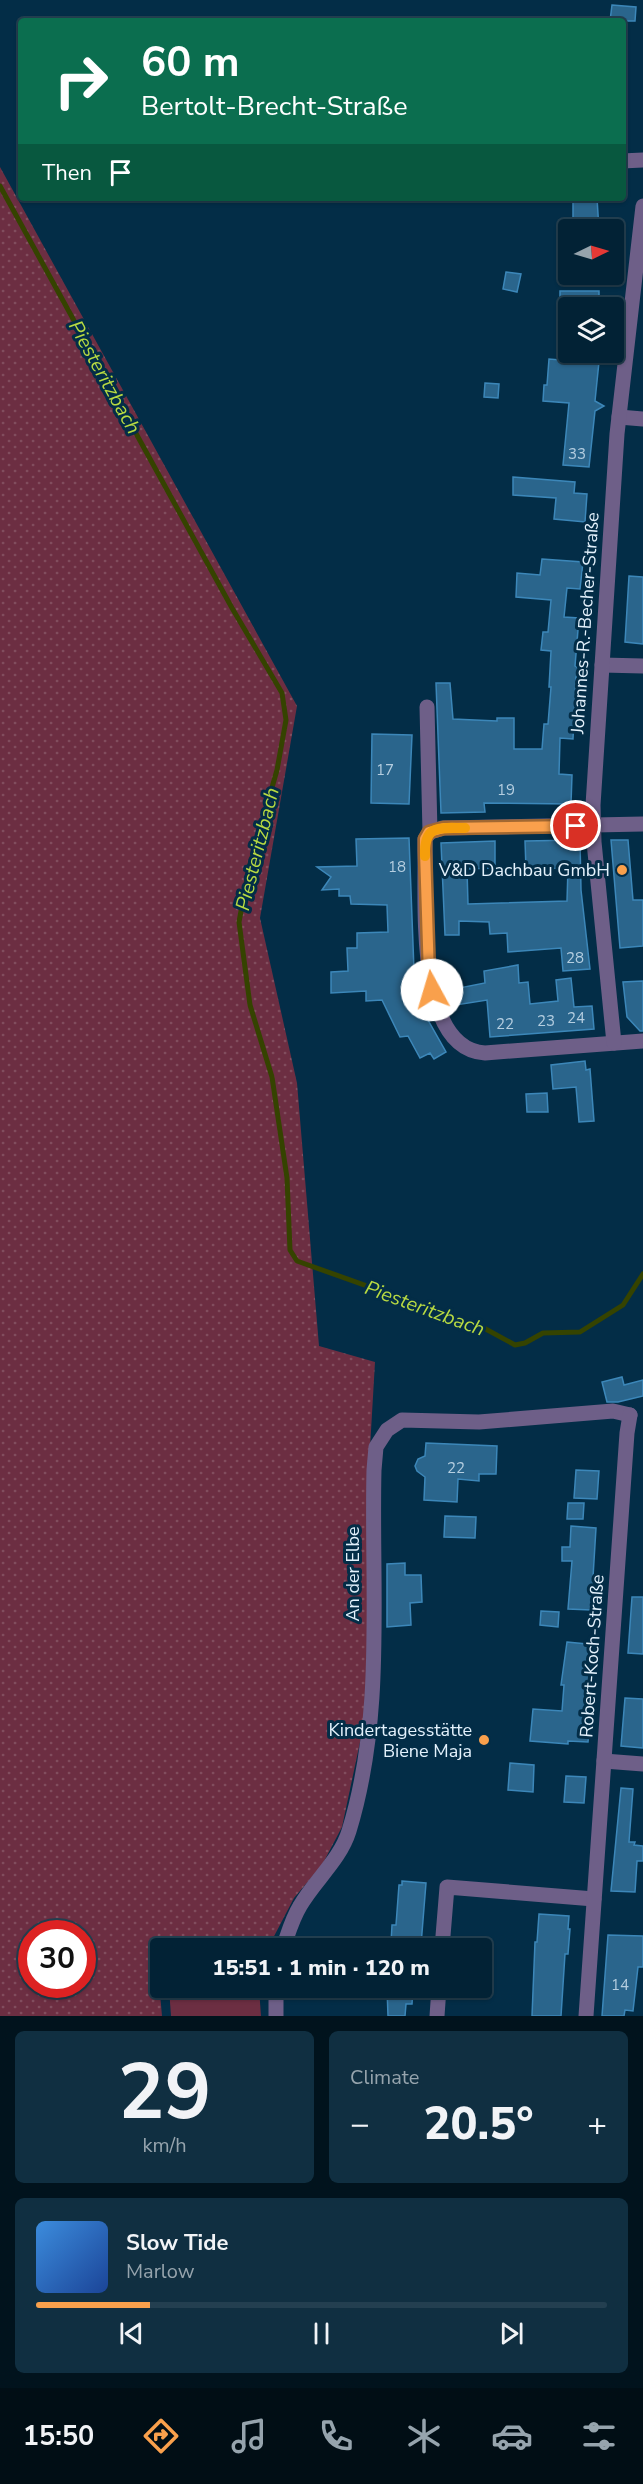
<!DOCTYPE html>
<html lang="en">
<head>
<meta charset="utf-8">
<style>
  :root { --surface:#022235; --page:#102f41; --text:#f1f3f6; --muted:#96a4ad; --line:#233f50; --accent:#f9a04c }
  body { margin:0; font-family:"Nunito Sans",sans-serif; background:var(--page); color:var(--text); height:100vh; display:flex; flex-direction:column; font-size:22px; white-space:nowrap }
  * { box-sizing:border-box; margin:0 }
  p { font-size:20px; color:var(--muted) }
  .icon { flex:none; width:33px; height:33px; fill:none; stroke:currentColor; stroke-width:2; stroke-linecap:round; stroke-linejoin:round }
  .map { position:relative; height:2016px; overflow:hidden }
  .details { display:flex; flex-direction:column; gap:15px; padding:15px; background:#01131d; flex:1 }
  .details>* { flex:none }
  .hud { position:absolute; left:18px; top:18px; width:608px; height:183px; border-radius:6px; box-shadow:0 2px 4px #0004,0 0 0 2px var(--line); background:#0b6e4f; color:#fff; overflow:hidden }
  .needle { width:39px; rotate:85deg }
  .controls { position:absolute; left:558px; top:219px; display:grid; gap:12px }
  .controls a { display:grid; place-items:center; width:66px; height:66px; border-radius:6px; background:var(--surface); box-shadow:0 2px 4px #0004,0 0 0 2px var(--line); font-size:30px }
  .speed { position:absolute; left:18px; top:1920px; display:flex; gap:12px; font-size:30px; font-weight:700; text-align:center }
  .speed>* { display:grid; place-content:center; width:78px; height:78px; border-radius:50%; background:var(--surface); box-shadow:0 2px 4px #0004,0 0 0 2px var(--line); line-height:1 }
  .speed .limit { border:9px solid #d22; background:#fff; color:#111 }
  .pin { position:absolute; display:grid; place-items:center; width:51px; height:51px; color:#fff; margin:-26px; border:3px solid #fff; border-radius:50%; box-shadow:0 2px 6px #0007 }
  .me { position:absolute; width:66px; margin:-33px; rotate:354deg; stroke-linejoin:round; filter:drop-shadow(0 0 4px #0008) }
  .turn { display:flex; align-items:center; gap:21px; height:126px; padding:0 24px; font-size:27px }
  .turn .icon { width:78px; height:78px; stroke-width:2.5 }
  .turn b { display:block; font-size:42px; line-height:51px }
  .then { display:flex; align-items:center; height:57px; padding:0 24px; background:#0003; gap:12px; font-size:22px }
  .big { font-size:45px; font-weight:800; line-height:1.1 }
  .details .card { flex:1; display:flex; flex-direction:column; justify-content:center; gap:9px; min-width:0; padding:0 21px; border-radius:9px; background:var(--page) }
  .details .dial { align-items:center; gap:0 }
  .dial b { font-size:78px; line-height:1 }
  .song { display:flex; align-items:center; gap:18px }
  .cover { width:72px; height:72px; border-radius:9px; background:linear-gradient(135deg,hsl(210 70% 55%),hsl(220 70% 35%)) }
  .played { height:6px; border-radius:3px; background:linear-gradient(90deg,var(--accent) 20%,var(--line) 20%) }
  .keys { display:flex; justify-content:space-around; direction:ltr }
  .heat { display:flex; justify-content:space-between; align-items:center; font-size:33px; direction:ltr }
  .details .tiles { flex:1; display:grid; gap:15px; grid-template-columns:1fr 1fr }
  .card:last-child { grid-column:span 2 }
  .trip { position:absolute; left:150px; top:1938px; width:342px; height:60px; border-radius:6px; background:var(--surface); box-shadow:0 2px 4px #0004,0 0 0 2px var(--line); font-weight:800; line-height:60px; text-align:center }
  .tabs { display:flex; height:96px; justify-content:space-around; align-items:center; background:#010e15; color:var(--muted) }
  .tabs .icon { width:42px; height:42px }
  .tabs .selected { color:var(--accent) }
  .tabs b { font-size:27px; color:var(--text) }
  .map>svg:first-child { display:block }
  .grass { fill:url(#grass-dots); fill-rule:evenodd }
  .pitch { fill:#6c2e42 }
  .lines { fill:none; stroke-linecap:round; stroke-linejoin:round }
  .stream { stroke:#354300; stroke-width:5 }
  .building { fill:#2a658c; stroke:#3c87b9; stroke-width:1.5 }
  .minor { stroke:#6e5f88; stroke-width:15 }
  .route-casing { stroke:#a26831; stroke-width:15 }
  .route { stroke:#f9a04c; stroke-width:10 }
  .slow { stroke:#f59e0b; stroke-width:10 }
  .poi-dot { fill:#f9a04c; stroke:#032d47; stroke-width:2 }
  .labels { text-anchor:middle; stroke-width:6; stroke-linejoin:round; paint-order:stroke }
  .number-label { font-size:15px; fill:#b5cee0 }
  .street-label { font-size:18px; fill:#e3f1fc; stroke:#032d47 }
  .poi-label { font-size:18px; fill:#e3f1fc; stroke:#032d47; text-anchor:end }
  .water-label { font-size:20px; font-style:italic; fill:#b8da42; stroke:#032d47 }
</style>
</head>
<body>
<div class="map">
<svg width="643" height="2016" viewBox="0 0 643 2016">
  <defs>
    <pattern id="grass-dots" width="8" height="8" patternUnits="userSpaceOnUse" patternTransform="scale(1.5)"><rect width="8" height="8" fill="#6c2e42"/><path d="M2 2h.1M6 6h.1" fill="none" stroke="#814d5e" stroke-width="1.8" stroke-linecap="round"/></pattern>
  </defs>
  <rect width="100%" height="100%" fill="#032d47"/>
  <path class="grass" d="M0 167 297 706 260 918 297 1083 319 1346 375 1362 370 1448 366 1714 342 1827 322 1865 294 1898 271 1942 156 1949 162 2016H0ZM32 1934H82V1984H32Z"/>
  <polygon class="pitch" points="169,1988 259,1988 261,2016 171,2016"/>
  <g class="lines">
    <polyline class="stream" points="0,186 232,608 282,693 286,720 277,770 249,868 239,922 250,1005 272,1077 287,1178 290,1250 297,1261 482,1327 515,1345 525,1343 543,1333 580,1332 623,1305 643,1274"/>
  </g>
  <g class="building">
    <polygon points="612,5 636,7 635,21 610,21"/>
    <polygon points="573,198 597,198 599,230 584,230 584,220 573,221"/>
    <polygon points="506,272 521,274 517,292 503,289"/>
    <rect x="560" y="291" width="39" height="17"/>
    <polygon points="574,352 600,352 595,401 604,406 595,411 589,467 563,465 569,403 543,401 544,385 547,385 549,359 573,361"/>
    <polygon points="485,383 499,384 498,398 484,397"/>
    <polygon points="513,477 575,482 574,493 587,494 585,522 554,519 556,498 513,495"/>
    <polygon points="542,559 583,562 580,589 567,588 564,617 579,618 575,666 585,673 576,677 573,739 560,738 559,774 572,775 571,804 484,803 485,812 441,813 436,683 450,683 453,719 497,721 497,718 514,718 514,749 542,749 544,724 548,724 551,687 549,687 551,651 541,650 543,632 548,632 551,600 516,597 517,573 540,575"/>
    <polygon points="629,576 643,577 643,644 625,642"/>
    <polygon points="372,734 412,735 409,804 371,803"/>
    <polygon points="409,838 415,997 446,1052 434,1059 430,1053 420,1058 408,1036 400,1037 382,1000 366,1001 366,991 331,993 331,972 348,971 347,948 357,948 357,933 388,932 387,905 351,904 350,896 339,896 339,889 322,890 331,877 317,867 357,866 356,839"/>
    <polygon points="580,840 581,890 590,969 563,971 561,948 508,952 507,933 490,934 489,922 459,921 459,935 445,935 441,843 495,841 495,868 467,869 468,904 567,901 568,868 526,869 525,841"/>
    <polygon points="611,840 628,840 633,900 643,900 643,946 620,948"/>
    <polygon points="518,965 519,983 528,982 530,1004 558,1001 556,980 571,978 574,1007 592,1006 594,1029 490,1037 487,1000 456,1005 454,989 485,983 484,971"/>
    <polygon points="643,981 643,1031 640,1031 627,1017 623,982"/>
    <polygon points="585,1061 586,1070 590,1069 594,1121 579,1122 576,1087 553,1089 551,1065"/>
    <polygon points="547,1093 548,1112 527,1112 526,1094"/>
    <polygon points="622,1377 624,1385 643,1380 643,1396 618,1402 607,1402 602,1382"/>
    <polygon points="426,1443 497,1446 496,1474 479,1474 479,1481 458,1479 457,1502 424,1500 425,1477 417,1471 415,1466 418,1459 425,1456"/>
    <polygon points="576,1470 599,1471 597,1499 574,1498"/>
    <polygon points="568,1503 584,1503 583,1519 567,1519"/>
    <polygon points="445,1516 476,1517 475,1538 444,1537"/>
    <polygon points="571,1526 596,1528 591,1610 568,1609 572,1561 562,1561 562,1547 570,1547"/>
    <polygon points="405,1563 405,1575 421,1575 422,1602 410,1603 411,1625 387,1627 387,1564"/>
    <polygon points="632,1597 643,1597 643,1654 628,1653"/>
    <polygon points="541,1611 559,1612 558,1627 540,1625"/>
    <polygon points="567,1642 597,1645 588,1742 568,1741 568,1744 530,1741 533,1709 562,1711 564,1685 561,1685"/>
    <polygon points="625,1698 643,1699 643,1748 621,1746"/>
    <polygon points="510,1763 534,1765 533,1792 508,1790"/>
    <polygon points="566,1776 586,1777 584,1803 564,1802"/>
    <polygon points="621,1788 633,1789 629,1842 635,1842 634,1845 643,1846 643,1861 637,1861 635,1892 611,1891"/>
    <polygon points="402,1881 426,1883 421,1945 391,1943 392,1925 396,1925 399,1885 402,1885"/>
    <polygon points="539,1914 569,1916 568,1929 570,1929 568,1954 565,1954 561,2016 532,2016 535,1942 537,1942"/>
    <polygon points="608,1935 643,1936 643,1967 638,1967 633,2011 625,2010 624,2016 602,2016"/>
    <polygon points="387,1988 413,1988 412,2004 406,2004 405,2016 388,2016"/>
  </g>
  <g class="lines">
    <g class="minor">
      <polyline points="622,161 643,160"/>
      <polyline points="619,417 643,419"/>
      <polyline points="602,665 643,666"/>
      <polyline points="427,707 430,832"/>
      <path d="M430 832 425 839V851C426 901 415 1049 485 1053L643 1041"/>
      <polyline points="430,832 443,828 643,824"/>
      <polyline points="614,1043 594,842 593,805 617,434 643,206"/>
      <polyline points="604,1761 643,1764"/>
      <path d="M283 1948C288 1934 292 1919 300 1906 315 1880 340 1860 349 1831 385 1714 371 1590 374 1470L376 1447 387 1430 402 1420 479 1422 613 1411 630 1415"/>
      <polyline points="442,1948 447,1887 594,1899"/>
      <polyline points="276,2016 276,1988"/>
      <polyline points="437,2016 439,1988"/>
      <polyline points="586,2016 627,1433 630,1415"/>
    </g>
  </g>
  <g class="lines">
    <g class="route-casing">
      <polyline id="route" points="432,990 429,976 425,851 425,839 429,832 444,828 576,826"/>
    </g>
    <use href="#route" class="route"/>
    <path class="slow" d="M425 856C424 824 439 828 465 828"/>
  </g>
  <g class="poi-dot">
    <circle cx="622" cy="870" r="6"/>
    <circle cx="484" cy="1740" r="6"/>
  </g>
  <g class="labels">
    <g class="number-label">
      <text x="577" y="459">33</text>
      <text x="385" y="775">17</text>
      <text x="506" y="795">19</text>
      <text x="397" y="872">18</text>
      <text x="575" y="963">28</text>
      <text x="576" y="1023">24</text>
      <text x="546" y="1026">23</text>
      <text x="505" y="1029">22</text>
      <text x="456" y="1473">22</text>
      <text x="620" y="1990">14</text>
    </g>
    <g class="street-label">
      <text transform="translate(585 623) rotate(-86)" y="6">Johannes-R.-Becher-Straße</text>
      <text transform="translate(353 1574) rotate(-90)" y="6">An der Elbe</text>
      <text transform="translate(592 1656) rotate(-86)" y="6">Robert-Koch-Straße</text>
    </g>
    <g class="poi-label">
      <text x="610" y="876">V&amp;D Dachbau GmbH</text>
      <text x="472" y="1736">Kindertagesstätte<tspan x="472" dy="21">Biene Maja</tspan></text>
    </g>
    <g class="water-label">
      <text transform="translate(105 377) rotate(61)" y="7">Piesteritzbach</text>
      <text transform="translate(257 849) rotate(-76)" y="7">Piesteritzbach</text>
      <text transform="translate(425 1308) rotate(20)" y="7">Piesteritzbach</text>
    </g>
  </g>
</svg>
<div class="controls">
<a><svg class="needle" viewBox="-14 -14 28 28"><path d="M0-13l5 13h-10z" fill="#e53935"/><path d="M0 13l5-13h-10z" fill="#96a4ad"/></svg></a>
<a><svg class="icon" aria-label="layers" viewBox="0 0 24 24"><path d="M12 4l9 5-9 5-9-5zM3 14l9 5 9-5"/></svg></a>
</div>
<div class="speed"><div class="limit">30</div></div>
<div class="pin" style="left:576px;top:826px;background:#d93025"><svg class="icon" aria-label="arrive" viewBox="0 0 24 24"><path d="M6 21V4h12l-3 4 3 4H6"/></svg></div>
<svg class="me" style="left:432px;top:990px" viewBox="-20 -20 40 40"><circle r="19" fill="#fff"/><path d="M0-13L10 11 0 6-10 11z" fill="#f9a04c"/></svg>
<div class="trip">15:51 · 1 min · 120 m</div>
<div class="hud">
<div class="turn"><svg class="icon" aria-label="right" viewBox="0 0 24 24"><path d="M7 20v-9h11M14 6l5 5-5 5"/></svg><div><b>60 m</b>Bertolt-Brecht-Straße</div></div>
<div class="then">Then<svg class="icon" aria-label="arrive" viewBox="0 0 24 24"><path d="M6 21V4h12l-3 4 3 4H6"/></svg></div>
</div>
</div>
<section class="details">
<div class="tiles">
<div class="card dial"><b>29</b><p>km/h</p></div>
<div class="card"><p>Climate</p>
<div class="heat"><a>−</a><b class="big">20.5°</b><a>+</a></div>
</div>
<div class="card">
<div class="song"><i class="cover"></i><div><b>Slow Tide</b><p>Marlow</p></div></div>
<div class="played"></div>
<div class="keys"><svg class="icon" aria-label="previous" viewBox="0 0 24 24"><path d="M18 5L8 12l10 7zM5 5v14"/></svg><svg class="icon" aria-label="pause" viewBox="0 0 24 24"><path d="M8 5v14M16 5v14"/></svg><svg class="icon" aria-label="next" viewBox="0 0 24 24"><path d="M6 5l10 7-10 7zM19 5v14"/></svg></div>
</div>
</div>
</section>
<nav class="tabs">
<b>15:50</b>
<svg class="icon selected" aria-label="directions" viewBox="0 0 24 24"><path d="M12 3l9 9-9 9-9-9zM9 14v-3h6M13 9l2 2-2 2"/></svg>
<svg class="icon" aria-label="music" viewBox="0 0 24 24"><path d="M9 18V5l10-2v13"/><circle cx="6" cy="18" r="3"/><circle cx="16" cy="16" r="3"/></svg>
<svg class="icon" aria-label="phone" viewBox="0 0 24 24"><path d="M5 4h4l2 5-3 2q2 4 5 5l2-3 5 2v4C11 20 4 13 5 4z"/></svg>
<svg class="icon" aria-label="climate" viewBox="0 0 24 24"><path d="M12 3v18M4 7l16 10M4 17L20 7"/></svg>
<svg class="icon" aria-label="car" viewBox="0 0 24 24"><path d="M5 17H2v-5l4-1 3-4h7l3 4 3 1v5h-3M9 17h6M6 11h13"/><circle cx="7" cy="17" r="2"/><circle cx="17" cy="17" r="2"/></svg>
<svg class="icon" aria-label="filters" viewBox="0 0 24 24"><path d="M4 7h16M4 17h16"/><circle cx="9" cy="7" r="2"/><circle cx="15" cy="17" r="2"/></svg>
</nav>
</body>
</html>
